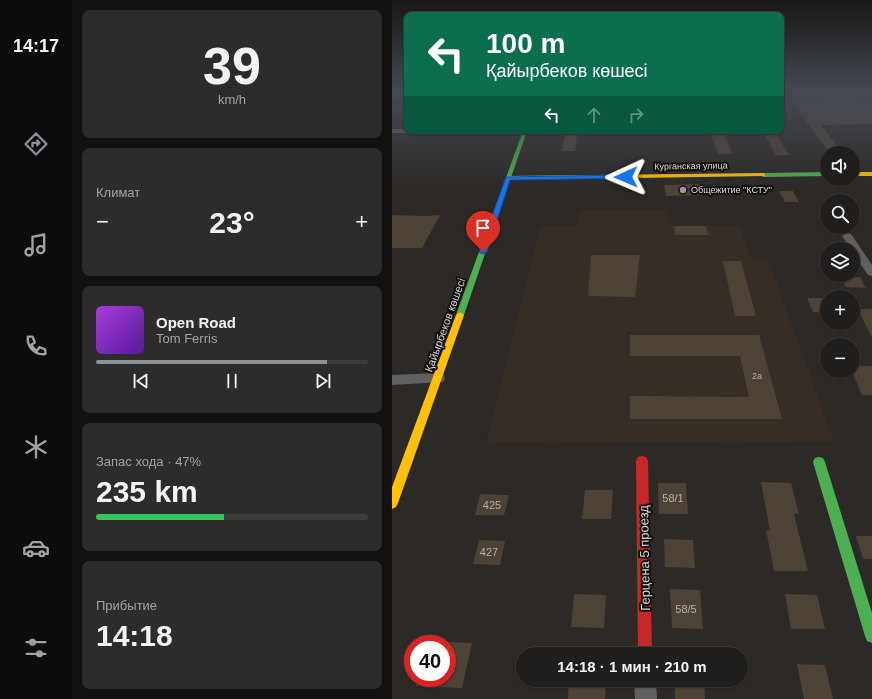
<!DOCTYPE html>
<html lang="ru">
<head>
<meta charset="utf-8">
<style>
  :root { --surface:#211f1d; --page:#2d2c2a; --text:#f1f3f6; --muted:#a2a2a4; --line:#3e3d3b; --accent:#8c9099 }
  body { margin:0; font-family:Helvetica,sans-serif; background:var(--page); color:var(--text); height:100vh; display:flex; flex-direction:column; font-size:15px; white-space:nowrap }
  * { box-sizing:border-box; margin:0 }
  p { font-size:13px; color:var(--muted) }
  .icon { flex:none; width:22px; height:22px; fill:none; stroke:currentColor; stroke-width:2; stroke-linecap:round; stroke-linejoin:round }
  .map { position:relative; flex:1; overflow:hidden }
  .drawer { display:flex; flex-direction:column; gap:10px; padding:10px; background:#121110; width:320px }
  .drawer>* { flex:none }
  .hud { position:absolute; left:12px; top:12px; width:380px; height:122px; border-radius:8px; box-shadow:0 1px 3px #0004,0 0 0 1px var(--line); background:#0b6e4f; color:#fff; overflow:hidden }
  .fabs { position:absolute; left:428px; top:146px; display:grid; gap:8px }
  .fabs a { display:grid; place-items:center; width:40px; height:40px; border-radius:50%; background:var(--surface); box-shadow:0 1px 3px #0004,0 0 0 1px var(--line); font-size:20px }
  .speed { position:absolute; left:12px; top:635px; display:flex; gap:8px; font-size:20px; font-weight:700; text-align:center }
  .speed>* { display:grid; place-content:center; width:52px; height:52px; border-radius:50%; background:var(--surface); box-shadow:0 1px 3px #0004,0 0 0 1px var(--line); line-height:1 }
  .speed .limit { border:6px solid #d22; background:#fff; color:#111 }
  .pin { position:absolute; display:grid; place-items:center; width:34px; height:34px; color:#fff; margin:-41px -17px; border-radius:50% 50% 50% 0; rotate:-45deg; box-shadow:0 0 4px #0007 }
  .pin .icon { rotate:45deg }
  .me { position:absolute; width:44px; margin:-22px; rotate:269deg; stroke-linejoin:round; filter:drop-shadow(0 0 3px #0008) }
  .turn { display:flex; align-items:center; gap:14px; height:84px; padding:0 16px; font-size:18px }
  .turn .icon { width:52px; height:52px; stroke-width:2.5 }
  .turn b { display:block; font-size:28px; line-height:34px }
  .lanes { display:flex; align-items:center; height:38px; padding:0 16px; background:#0003; justify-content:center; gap:20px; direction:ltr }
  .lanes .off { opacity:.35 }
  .big { font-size:30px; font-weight:800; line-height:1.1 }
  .drawer .card { flex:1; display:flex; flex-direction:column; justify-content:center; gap:6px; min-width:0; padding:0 14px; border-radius:8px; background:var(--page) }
  .drawer .dial { align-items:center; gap:0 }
  .dial b { font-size:52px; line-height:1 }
  .song { display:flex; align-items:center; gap:12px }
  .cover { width:48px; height:48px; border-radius:6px; background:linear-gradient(135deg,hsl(280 70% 55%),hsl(270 70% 35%)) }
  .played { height:4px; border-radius:2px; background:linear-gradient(90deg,var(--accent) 85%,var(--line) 85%) }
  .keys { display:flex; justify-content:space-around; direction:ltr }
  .heat { display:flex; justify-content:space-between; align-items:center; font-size:22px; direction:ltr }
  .charge { height:6px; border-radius:3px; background:linear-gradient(90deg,#34c759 47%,var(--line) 0) }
  .trip { position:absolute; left:124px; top:647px; width:232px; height:40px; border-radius:20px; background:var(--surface); box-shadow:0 1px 3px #0004,0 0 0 1px var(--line); font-weight:800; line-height:40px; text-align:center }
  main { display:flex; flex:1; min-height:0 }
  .menu { display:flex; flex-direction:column; width:72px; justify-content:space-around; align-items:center; background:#0d0c0c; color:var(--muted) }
  .menu .icon { width:28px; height:28px }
  .menu .current { color:var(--accent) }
  .menu b { font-size:18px; color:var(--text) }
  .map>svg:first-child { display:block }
  .built { fill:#372d27 }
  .education { fill:#3b2b31 }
  .building { fill:#4d4236 }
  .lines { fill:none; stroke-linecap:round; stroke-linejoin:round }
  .street { fill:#606060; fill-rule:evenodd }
  .fast { fill:#4caf50; fill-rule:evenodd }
  .slow { fill:#ffc107; fill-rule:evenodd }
  .jam { fill:#c62828; fill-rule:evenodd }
  .route { fill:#1a73e8; stroke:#114b97 }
  .poi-dot { fill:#9c9997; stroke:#141210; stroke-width:1.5 }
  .labels { text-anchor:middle; stroke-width:4; stroke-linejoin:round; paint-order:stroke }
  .far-street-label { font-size:9px; fill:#d9d6d4; stroke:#141210 }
  .far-poi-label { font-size:9px; fill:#d9d6d4; stroke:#141210; text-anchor:start }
  .number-label { font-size:9px; fill:#b6b1ac }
  .street-label { font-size:11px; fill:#d9d6d4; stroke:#141210 }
  .near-number-label { font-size:11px; fill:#b6b1ac }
  .near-street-label { font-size:13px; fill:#d9d6d4; stroke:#141210 }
</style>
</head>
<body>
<main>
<nav class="menu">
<b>14:17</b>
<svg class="icon current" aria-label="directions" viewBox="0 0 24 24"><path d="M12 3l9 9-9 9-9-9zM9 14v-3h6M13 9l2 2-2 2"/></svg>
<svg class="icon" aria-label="music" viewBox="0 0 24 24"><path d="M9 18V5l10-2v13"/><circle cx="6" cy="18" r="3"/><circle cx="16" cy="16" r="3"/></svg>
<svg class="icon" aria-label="phone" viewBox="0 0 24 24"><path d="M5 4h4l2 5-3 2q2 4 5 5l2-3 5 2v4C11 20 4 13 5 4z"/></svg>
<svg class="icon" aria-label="climate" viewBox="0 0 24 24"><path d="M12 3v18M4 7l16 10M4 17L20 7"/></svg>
<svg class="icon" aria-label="car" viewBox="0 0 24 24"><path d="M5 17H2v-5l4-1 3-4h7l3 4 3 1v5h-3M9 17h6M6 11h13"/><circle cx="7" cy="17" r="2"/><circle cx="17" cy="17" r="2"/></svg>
<svg class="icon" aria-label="filters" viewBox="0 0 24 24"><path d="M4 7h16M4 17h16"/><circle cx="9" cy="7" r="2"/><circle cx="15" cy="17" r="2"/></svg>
</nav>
<section class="drawer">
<div class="card dial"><b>39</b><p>km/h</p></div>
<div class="card"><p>Климат</p>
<div class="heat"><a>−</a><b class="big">23°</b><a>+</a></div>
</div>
<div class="card">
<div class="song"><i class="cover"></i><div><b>Open Road</b><p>Tom Ferris</p></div></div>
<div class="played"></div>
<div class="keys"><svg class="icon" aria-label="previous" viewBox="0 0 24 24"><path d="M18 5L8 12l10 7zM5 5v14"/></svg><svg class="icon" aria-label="pause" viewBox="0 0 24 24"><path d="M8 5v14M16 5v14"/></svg><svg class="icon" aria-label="next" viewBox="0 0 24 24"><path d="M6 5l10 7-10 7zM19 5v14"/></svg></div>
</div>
<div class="card"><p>Запас хода · 47%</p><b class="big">235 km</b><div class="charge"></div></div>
<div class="card"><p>Прибытие</p><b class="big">14:18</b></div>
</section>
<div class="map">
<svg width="480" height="699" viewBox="0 0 480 699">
  <rect width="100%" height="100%" fill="#2c2927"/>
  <polygon class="built" points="188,210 275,210 277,226 348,226 359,259 376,259 442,441 94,443 148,226 186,226"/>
  <polygon class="education" points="389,92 480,92 480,100 389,101"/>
  <g class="building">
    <polygon points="426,92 456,92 467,103 480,103 480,124 429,125 451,153 438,153 401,104 436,103"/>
    <polygon points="174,131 186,131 183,151 170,151"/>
    <polygon points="318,131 331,131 340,154 326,154"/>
    <polygon points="371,131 382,131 397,155 384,155"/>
    <polygon points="308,184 311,195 274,196 272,185"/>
    <polygon points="387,191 401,191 407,202 393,202"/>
    <polygon points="0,215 33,216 48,215 30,248 0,248"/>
    <polygon points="282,226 314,226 316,235 283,235"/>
    <polygon points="199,255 248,255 243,297 196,296"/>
    <polygon points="331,261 349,261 364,316 343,316"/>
    <polygon points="448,277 468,277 474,288 454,287"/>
    <polygon points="415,298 435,298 435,313 421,312"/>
    <polygon points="466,309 480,309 480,338"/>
    <polygon points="238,335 367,335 390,419 238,419 238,396 357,397 348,356 238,356"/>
    <polygon points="461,366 480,366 480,395 470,395 461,374"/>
    <polygon points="369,482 399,483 407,514 402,514 416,571 382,571 374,530 378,531"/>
    <polygon points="266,483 294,483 296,514 267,514"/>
    <polygon points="193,490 221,490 219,519 190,519"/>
    <polygon points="88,494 117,495 112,515 83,515"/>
    <polygon points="464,536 480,536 480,559 471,559"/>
    <polygon points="272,539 301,540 303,568 273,567"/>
    <polygon points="87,540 113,541 108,565 81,564"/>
    <polygon points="278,589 308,590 311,629 280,628"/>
    <polygon points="182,594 214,595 212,628 179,627"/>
    <polygon points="393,594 425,595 433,629 399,629"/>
    <polygon points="55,642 80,643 70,688 24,686 24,678 55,678"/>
    <polygon points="405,664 433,665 441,699 412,699"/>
    <polygon points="177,680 214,680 213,699 176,699"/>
    <polygon points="283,680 312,680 313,699 283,699"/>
  </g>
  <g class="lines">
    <g class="street">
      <polygon points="0,129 15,129 15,131 19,131 15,133 0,133"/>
      <polygon points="56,131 137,131 133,133 60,133"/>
      <polygon points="455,233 459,234 480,265 480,276 476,275 461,253 461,249 459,249 450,236"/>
      <polygon points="46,373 51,374 53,378 51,382 0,385 0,375"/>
      <polygon points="242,680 264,680 265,699 243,699"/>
    </g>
    <g class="fast">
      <polygon points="131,131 135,131 72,315 71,317 65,317 64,315"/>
      <polygon points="435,172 435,176 371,177 368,175 371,173"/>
      <polygon points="427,457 431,458 433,462 480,613 480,643 475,641 473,636 421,462 423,458"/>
    </g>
    <g class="slow">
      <rect x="461" y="172" width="19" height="4"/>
      <polygon points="371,173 373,174 373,176 116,180 113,178 116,176"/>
      <polygon points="68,312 72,315 6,503 4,507 0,509 0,487 64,315"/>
    </g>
    <polygon class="jam" points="250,456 254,457 256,461 260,654 246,654 244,461 246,457"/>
  </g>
  <linearGradient id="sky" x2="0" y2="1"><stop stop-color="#181715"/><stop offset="0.48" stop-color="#454952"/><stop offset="1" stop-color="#454952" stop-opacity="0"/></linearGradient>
  <rect width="480" height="190" fill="url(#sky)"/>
  <polygon class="route" points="234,175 236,178 118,180 95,252 91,254 87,252 114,177"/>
  <circle class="poi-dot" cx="291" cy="190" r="4"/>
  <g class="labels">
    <g class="far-street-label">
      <text transform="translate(299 166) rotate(-1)" y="3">Курганская улица</text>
    </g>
    <g class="far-poi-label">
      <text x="299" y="193">Общежитие "КСТУ"</text>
    </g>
    <g class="number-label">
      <text x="365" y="379">2а</text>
    </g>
    <g class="street-label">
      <text transform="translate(53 325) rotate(-70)" y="4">Қайырбеков көшесі</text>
    </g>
    <g class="near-number-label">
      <text x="281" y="502">58/1</text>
      <text x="100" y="509">425</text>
      <text x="97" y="556">427</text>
      <text x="294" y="613">58/5</text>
    </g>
    <g class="near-street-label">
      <text transform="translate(252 558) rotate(-91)" y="5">Герцена 5 проезд</text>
    </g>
  </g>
</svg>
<div class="fabs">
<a><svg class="icon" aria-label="sound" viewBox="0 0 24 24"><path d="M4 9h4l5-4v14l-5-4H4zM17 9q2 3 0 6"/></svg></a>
<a><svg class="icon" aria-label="search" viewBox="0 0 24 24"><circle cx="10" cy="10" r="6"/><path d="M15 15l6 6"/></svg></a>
<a><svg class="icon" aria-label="layers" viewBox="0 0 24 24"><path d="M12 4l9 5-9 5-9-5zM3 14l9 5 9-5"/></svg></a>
<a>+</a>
<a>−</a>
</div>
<div class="speed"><div class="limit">40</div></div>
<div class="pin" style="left:91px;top:252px;background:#d93025"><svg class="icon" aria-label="arrive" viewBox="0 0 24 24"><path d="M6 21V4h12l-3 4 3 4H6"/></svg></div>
<svg class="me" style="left:234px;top:177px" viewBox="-20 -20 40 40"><path d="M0-17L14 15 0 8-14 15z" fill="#1a73e8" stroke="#fff" stroke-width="4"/></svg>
<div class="trip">14:18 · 1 мин · 210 m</div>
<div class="hud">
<div class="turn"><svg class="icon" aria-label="left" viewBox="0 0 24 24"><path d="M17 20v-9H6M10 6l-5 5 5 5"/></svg><div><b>100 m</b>Қайырбеков көшесі</div></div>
<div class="lanes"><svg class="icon" aria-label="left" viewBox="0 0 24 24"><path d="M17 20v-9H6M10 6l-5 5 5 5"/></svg><svg class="icon off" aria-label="ahead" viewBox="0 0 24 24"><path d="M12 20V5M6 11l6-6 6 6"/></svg><svg class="icon off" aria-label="right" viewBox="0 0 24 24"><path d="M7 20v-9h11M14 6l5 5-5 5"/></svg></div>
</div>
</div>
</main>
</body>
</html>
